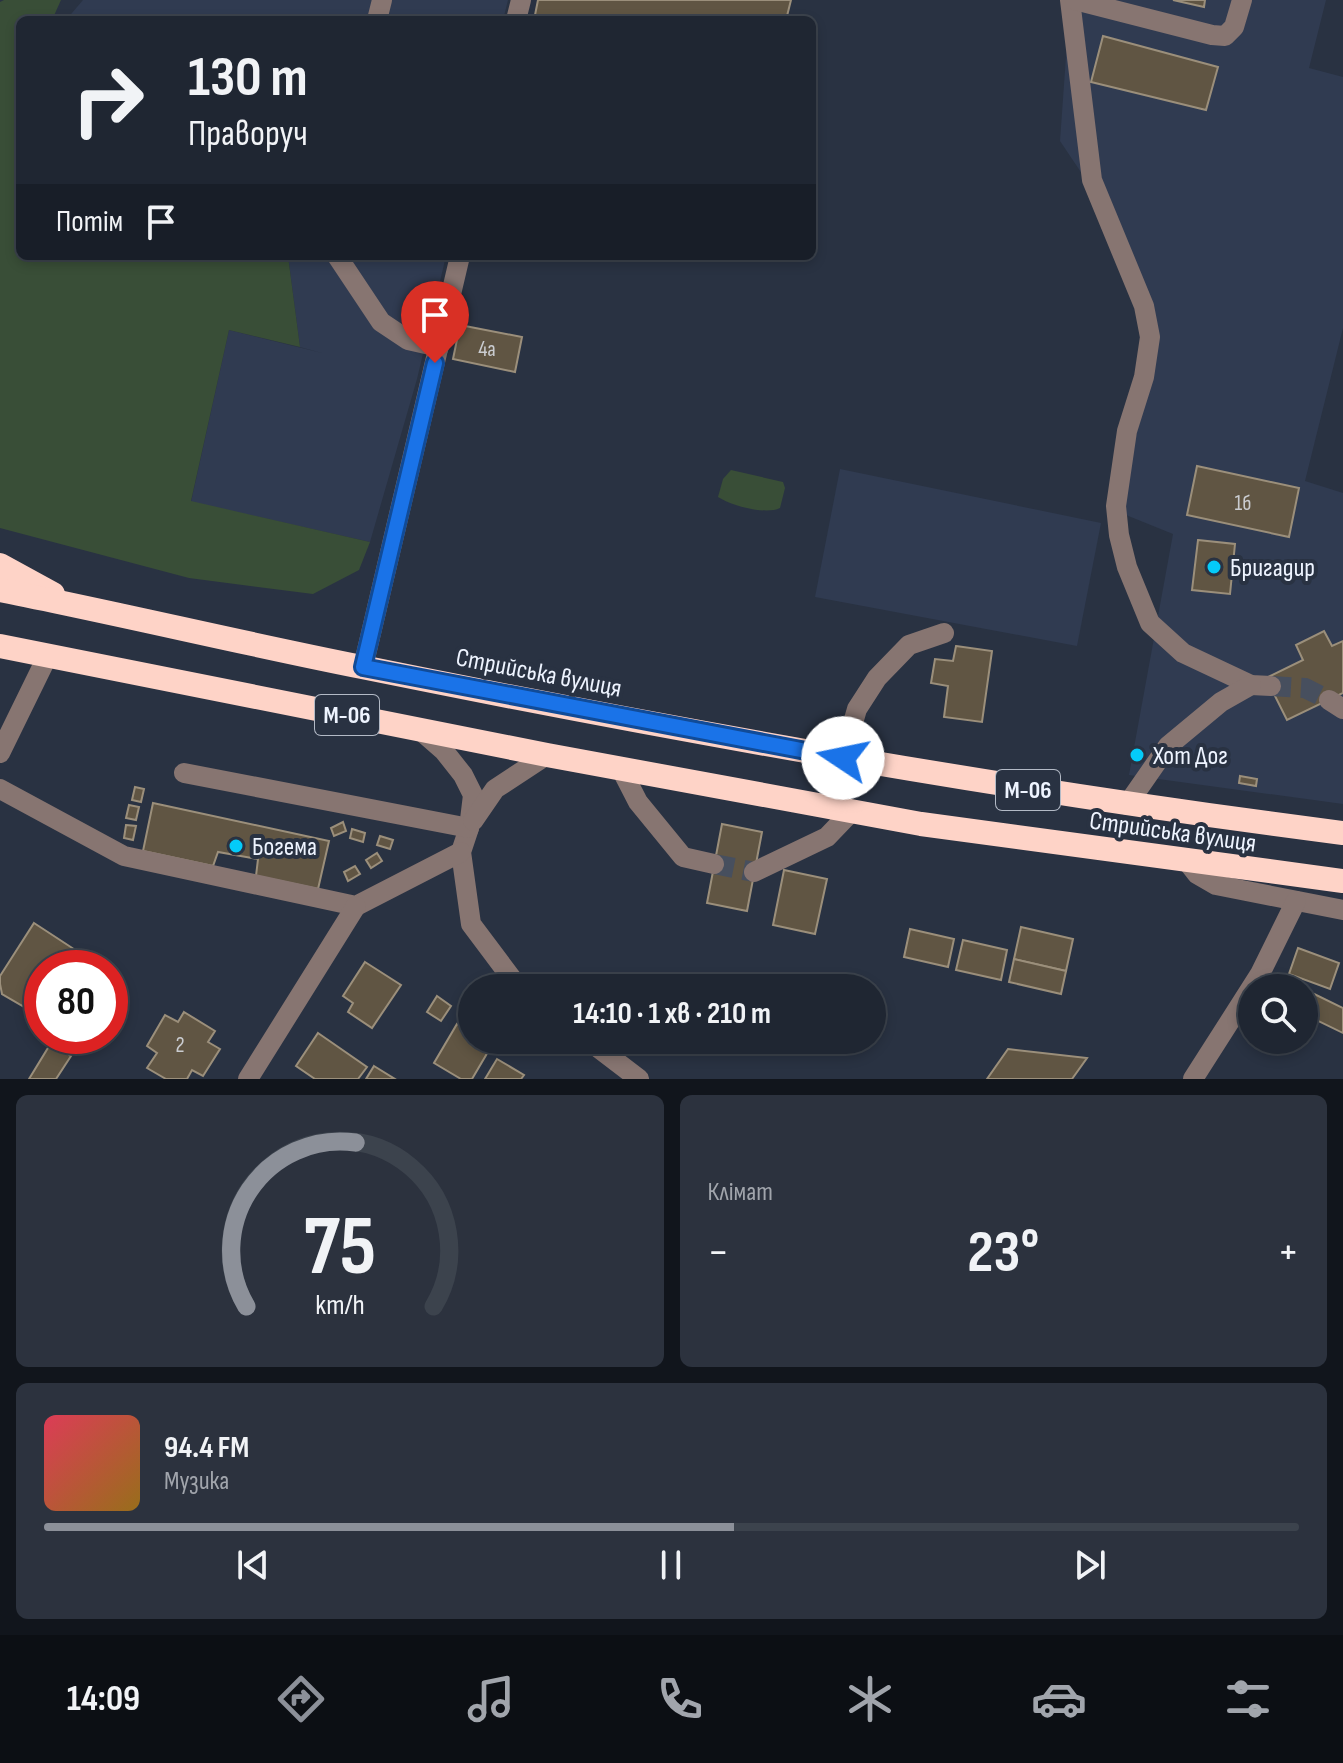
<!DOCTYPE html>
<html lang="uk">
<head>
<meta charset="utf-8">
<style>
  :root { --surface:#1f2632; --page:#2c323e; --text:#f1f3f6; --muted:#a1a5ac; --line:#3c434d; --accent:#8c9099 }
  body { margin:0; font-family:"Sofia Sans Condensed",sans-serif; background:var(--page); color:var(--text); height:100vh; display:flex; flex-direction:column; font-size:30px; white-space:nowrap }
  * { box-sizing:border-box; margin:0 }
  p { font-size:26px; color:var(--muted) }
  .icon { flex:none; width:44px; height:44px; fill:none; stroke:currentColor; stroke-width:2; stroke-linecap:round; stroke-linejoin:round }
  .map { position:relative; height:1079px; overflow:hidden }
  .side { display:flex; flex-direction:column; gap:16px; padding:16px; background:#11151c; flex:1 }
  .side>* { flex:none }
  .banner { position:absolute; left:16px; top:16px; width:800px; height:244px; border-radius:12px; box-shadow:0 4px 12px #0003,0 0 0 2px var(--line); background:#1f2632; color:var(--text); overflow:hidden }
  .controls { position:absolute; left:1238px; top:974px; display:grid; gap:16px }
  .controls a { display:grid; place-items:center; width:80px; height:80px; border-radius:50%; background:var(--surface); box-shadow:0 4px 12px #0003,0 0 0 2px var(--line); font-size:40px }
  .speed { position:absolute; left:24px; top:950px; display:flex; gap:16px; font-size:40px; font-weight:700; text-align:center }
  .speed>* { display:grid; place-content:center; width:104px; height:104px; border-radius:50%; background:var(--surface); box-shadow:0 4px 12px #0003,0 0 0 2px var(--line); line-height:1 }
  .speed .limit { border:12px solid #d22; background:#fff; color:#111 }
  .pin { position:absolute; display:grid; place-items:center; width:68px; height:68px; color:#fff; margin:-82px -34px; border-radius:50% 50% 50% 0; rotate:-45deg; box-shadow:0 0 8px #0007 }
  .pin .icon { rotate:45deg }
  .me { position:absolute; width:88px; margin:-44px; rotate:281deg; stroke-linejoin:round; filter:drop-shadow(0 0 6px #0008) }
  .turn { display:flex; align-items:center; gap:28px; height:168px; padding:0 40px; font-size:36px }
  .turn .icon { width:104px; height:104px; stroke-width:2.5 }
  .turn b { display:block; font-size:56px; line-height:68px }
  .then { display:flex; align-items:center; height:76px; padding:0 40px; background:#0003; gap:16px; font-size:30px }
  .big { font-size:60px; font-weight:700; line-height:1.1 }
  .side .tile { flex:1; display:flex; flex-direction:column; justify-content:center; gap:12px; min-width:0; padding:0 28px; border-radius:12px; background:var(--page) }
  .side .dial { align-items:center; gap:0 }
  .dial svg { height:208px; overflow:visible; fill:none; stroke:var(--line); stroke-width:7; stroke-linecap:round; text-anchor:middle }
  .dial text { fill:var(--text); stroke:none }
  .song { display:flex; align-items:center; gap:24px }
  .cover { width:96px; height:96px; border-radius:12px; background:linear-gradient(135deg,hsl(350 70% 55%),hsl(40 70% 35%)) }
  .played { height:8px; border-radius:4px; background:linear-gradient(90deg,var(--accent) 55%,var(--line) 55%) }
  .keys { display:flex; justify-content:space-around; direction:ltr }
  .heat { display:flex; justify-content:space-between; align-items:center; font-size:44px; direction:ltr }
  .side .tiles { flex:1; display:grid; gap:16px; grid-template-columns:1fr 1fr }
  .tile:last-child { grid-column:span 2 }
  .trip { position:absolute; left:458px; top:974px; width:428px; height:80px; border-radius:40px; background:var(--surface); box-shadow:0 4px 12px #0003,0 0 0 2px var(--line); font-weight:700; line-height:80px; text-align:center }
  .tab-bar { display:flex; height:128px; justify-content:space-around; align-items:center; background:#0c0f14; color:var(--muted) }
  .tab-bar .icon { width:56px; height:56px }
  .tab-bar .current { color:var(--accent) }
  .tab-bar b { font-size:36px; color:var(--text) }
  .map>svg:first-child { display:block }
  .built { fill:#303b51 }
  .green { fill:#394e37 }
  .building { fill:#605543; stroke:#9b8f7b; stroke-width:2 }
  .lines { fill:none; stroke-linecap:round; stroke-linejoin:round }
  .minor-tunnel { stroke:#474f5e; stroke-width:20; stroke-dasharray:20 10; stroke-linecap:butt }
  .minor { stroke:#877571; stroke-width:20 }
  .highway { stroke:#fed3c7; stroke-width:24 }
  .route-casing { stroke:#114b97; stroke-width:20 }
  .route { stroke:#1a73e8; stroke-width:14 }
  .poi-dot { fill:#04cbf9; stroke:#293242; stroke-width:3 }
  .labels { text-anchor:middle; stroke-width:8; stroke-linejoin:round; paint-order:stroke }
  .number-label { font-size:22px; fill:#caccd0 }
  .shield { fill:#293242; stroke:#b3bac6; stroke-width:2 }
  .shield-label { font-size:24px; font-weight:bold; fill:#eef4ff }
  .poi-label { font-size:26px; fill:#eef4ff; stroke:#293242; text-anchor:start }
  .street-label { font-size:26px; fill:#eef4ff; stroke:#293242 }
</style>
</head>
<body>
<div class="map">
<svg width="1343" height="1079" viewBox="0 0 1343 1079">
  <rect width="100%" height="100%" fill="#293242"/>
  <g class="built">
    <polygon points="83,0 508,0 503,20 66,20"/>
    <polygon points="1070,0 1326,0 1309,68 1343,77 1343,328 1305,481 1343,493 1343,804 1129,775 1173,534 1121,513 1151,359 1113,220 1060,141"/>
    <polygon points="288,256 446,256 417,379 370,542 191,502 229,330 322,353 300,347"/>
    <polygon points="840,469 1101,523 1077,646 815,597"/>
  </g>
  <g class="green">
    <polygon points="4,0 61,0 52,20 20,20 20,256 288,256 300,347 229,330 191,501 370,542 359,570 313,594 189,578 0,528 0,2"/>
    <path d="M731 470 783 482 785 488 780 508C766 515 732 506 718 497L723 479Z"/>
  </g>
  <g class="building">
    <polygon points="538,0 791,0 786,20 534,20"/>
    <polygon points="1173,0 1205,0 1204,7"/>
    <polygon points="1103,36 1218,67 1206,110 1091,82"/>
    <polygon points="460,325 522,337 515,372 453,359"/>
    <polygon points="1197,466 1299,488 1289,537 1187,515"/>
    <polygon points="1198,540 1235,544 1230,594 1192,590"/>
    <polygon points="1324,631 1332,646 1343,641 1343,693 1287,720 1266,678 1303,660 1296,645"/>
    <polygon points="956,646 992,651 982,722 944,717 948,686 931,683 935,659 953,661"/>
    <polygon points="1240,776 1257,779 1256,786 1239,783"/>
    <polygon points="135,787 144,789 141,802 132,800"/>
    <polygon points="153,803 329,841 318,889 256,876 258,859 218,852 213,866 143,851"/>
    <polygon points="129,805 139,807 136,820 126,818"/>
    <polygon points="343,822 346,831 334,836 331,828"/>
    <polygon points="722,824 762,832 747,911 707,903"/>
    <polygon points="126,825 136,826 133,840 124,838"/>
    <polygon points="352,829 365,833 363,842 350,838"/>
    <polygon points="380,836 393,840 390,849 377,845"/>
    <polygon points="377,853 382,861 371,868 366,860"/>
    <polygon points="355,866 360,874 348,881 344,872"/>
    <polygon points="784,870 827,879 815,934 773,925"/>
    <polygon points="34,923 86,957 79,968 42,968 42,1012 38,1015 2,994 0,984 0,976"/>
    <polygon points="1021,927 1073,939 1066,971 1014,959"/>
    <polygon points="910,929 954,939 948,967 904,957"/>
    <polygon points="963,940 1007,950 1001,980 956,970"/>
    <polygon points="1298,948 1339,963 1330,989 1289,974"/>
    <polygon points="1014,959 1066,971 1061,994 1009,982"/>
    <polygon points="365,962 401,985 372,1028 348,1012 353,1003 343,996"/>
    <polygon points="1304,989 1343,1008 1343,1033 1304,1014"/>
    <polygon points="437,996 451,1006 441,1021 427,1012"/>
    <polygon points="184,1012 215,1031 208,1042 220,1049 203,1076 192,1070 187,1079 166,1079 147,1068 157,1053 147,1046 165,1015 178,1022"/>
    <polygon points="457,1024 472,1033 472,1040 484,1040 492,1045 472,1079 461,1079 434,1063"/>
    <polygon points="318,1033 367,1067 358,1079 315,1079 296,1066"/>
    <polygon points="51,1043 71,1056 56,1079 29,1079"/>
    <polygon points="1008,1049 1087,1058 1072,1079 987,1079"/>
    <polygon points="497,1059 524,1075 521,1079 485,1079"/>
    <polygon points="374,1066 395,1079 366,1079"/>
  </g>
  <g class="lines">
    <g class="minor-tunnel">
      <polyline points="1271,686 1305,688 1329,700"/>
      <polyline points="714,864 754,872"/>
    </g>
    <g class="minor">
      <polyline points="1070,0 1092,180 1144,306 1150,337 1144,377 1127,431 1116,506 1119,535 1127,567 1150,623 1183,653 1251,685 1271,686"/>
      <polyline points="1075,0 1212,35 1225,36 1234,27 1242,0"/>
      <polyline points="377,20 382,0"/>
      <polyline points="516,20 521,0"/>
      <polyline points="337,256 381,322 408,340 439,347"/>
      <polyline points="363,667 460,256"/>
      <polyline points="1329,700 1343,709"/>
      <polyline points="420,730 444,751 463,775 473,795 469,828 461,852 471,924 519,988"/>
      <polyline points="0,753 48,655"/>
      <polyline points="843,758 857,709 877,678 909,645 944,633"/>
      <polyline points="621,769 638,802 683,857 714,864"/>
      <polyline points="184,773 469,828"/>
      <polyline points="0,789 124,856 356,906 461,852"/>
      <polyline points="1127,805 1168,746 1221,702 1251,685"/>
      <polyline points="473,821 495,789 547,755"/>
      <polyline points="1186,860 1197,874 1216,885 1343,910"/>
      <polyline points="754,872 827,837 851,812"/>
      <polyline points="588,1040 639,1079"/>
      <polyline points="248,1079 356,906"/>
      <polyline points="1193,1079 1260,974 1296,901"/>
    </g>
    <g class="highway">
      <polyline points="0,565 53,594"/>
      <path d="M0 590C121 614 241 643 362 667 687 733 1014 791 1343 833"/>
      <polyline points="0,646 547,755 921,824 1343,881"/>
    </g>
  </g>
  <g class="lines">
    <g class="route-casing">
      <polyline id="route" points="435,363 363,667 843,758"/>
    </g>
    <use href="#route" class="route"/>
  </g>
  <g class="poi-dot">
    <circle cx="1214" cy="567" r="8"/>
    <circle cx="1137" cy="755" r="8"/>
    <circle cx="236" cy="846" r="8"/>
  </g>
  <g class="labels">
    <g class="number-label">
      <text x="487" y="356">4а</text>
      <text x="1243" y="510">1б</text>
      <text x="180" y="1052">2</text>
    </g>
    <g class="shield">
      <rect x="315" y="695" width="64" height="40" rx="6"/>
      <rect x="996" y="770" width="64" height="40" rx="6"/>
    </g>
    <g class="shield-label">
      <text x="347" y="723">М-06</text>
      <text x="1028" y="798">М-06</text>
    </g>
    <g class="poi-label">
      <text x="1230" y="576">Бригадир</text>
      <text x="1153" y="764">Хот Дог</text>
      <text x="252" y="855">Богема</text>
    </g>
    <g class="street-label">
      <text transform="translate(539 672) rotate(11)" y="9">Стрийська вулиця</text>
      <text transform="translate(1173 831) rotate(8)" y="9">Стрийська вулиця</text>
    </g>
  </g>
</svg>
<div class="controls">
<a><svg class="icon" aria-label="search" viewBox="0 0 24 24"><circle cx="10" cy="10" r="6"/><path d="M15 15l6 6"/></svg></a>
</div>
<div class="speed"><div class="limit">80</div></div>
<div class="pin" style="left:435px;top:363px;background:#d93025"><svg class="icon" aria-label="arrive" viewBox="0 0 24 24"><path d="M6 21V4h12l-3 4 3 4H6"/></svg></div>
<svg class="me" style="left:843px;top:758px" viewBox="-20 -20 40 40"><circle r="19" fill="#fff"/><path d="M0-13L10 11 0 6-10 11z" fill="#1a73e8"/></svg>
<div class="trip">14:10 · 1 хв · 210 m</div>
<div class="banner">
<div class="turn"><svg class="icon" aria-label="right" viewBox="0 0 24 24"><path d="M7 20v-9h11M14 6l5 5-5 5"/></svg><div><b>130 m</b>Праворуч</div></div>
<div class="then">Потім<svg class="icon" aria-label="arrive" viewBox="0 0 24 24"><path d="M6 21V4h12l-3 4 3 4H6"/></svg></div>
</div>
</div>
<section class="side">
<div class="tiles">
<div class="tile dial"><svg viewBox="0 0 100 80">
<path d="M14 69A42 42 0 1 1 86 69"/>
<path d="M14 69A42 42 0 0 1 56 6" stroke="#8c9099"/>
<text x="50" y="56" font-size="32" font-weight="700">75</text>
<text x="50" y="72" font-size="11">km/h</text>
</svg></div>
<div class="tile"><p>Клімат</p>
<div class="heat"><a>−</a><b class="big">23°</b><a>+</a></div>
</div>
<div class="tile">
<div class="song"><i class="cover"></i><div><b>94.4 FM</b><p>Музика</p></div></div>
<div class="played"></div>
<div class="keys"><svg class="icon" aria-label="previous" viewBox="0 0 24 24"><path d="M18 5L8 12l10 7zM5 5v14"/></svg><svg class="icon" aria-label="pause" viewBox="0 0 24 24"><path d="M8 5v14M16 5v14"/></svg><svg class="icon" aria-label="next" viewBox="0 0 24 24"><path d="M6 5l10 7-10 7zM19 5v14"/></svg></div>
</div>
</div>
</section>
<nav class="tab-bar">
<b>14:09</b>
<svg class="icon current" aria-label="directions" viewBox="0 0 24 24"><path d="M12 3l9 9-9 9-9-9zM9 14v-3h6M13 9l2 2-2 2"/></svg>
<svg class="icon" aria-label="music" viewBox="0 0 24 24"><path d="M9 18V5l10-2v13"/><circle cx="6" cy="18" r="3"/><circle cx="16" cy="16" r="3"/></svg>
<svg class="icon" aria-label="phone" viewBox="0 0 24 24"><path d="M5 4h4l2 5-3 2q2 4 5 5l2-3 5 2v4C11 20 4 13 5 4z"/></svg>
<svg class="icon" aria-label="climate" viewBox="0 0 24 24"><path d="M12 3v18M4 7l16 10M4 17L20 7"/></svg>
<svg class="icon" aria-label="car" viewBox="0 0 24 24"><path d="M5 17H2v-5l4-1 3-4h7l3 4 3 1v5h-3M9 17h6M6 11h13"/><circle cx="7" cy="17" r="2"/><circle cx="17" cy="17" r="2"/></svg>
<svg class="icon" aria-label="filters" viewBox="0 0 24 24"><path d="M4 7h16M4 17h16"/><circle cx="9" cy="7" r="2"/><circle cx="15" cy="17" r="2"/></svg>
</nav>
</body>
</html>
